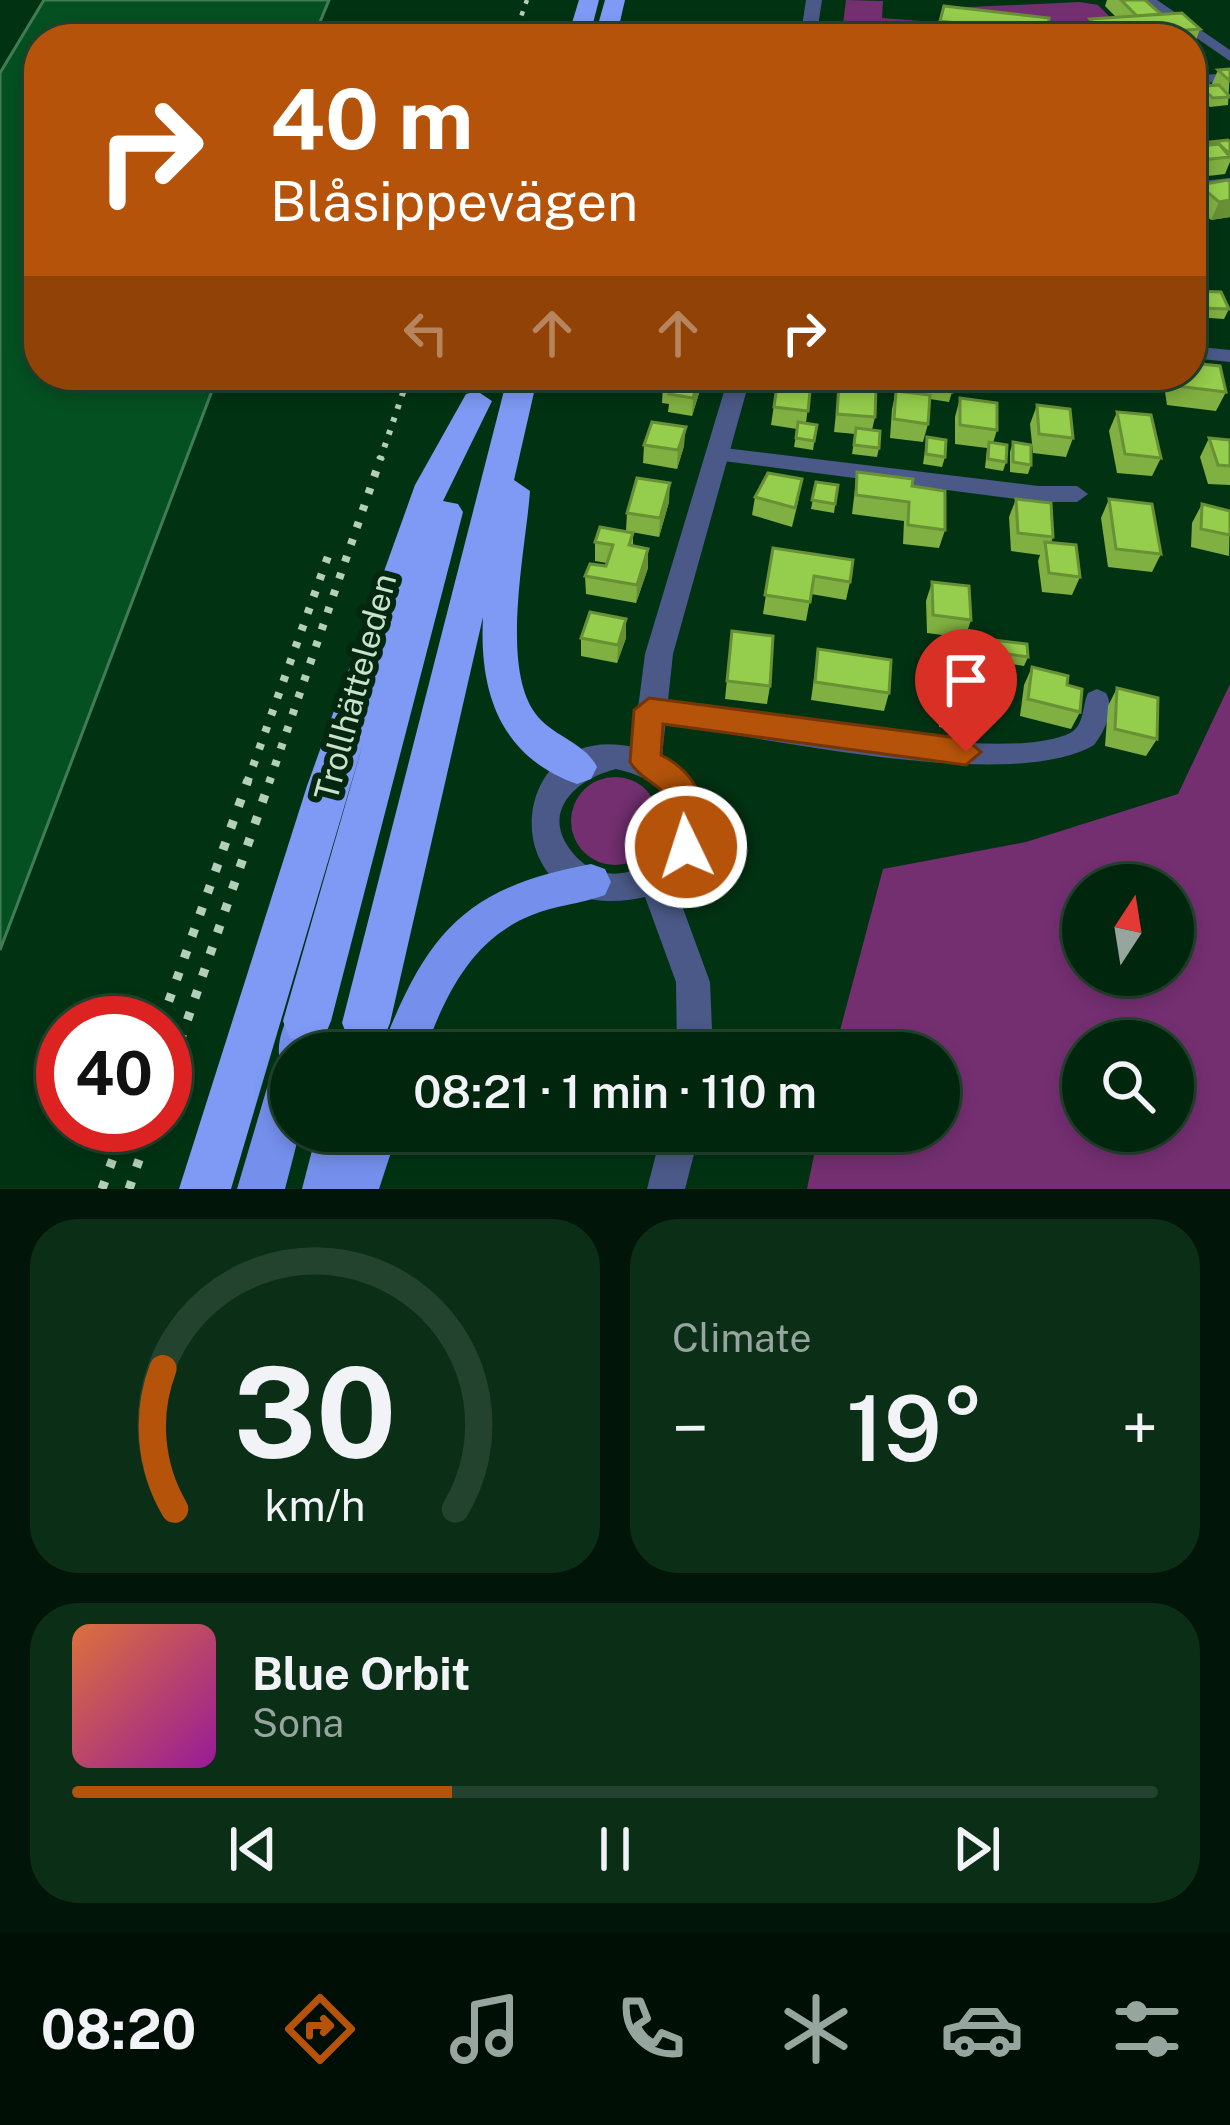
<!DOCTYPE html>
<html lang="en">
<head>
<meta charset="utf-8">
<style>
  :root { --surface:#01260e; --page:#0b2e17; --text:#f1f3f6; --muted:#96a59e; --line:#23432e; --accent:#b45309 }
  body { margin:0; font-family:"Public Sans",sans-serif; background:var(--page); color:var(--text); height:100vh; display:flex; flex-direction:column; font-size:45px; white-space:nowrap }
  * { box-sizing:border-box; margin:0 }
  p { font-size:39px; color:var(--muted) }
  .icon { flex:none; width:66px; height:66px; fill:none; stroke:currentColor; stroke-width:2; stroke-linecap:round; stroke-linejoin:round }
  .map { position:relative; height:1189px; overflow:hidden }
  .drawer { display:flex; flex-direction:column; gap:30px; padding:30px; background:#011508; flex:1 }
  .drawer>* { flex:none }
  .banner { position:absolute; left:24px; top:24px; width:1182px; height:366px; border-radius:48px; box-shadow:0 6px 18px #0003,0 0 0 3px var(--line); background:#b45309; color:#fff; overflow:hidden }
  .needle { width:78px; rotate:12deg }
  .fabs { position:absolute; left:1062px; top:864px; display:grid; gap:24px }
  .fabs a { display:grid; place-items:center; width:132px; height:132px; border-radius:50%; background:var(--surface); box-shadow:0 6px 18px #0003,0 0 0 3px var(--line); font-size:60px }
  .speed { position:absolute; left:36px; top:996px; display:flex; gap:24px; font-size:60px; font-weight:700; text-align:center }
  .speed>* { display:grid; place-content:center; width:156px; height:156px; border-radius:50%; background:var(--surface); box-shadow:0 6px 18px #0003,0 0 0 3px var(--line); line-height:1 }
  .speed .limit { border:18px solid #d22; background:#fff; color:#111 }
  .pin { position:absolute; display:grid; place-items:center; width:102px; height:102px; color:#fff; margin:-123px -51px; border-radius:50% 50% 50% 0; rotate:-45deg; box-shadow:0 0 12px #0007 }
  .pin .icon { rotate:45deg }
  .me { position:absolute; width:132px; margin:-66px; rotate:356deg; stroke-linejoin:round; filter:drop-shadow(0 0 9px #0008) }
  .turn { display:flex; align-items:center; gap:42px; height:252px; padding:0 48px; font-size:54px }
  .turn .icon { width:156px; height:156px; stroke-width:2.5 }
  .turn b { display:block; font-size:84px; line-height:102px }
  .lanes { display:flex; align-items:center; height:114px; padding:0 48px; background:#0003; justify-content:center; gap:60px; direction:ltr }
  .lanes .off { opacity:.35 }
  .big { font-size:90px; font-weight:600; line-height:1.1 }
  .drawer .card { flex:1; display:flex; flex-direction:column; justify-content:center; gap:18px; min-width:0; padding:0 42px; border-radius:48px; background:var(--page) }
  .drawer .dial { align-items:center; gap:0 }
  .dial svg { height:312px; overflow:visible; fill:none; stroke:var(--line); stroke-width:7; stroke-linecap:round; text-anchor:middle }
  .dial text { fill:var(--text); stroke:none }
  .song { display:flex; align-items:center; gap:36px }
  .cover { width:144px; height:144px; border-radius:18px; background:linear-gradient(135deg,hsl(20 70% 55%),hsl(300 70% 35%)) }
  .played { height:12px; border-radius:6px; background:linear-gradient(90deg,var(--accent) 35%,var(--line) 35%) }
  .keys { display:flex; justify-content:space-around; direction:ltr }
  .heat { display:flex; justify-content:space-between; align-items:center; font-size:66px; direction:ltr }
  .drawer .tiles { flex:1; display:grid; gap:30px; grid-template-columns:1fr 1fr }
  .card:last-child { grid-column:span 2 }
  .trip { position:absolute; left:270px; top:1032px; width:690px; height:120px; border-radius:60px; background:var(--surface); box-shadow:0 6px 18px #0003,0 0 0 3px var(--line); font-weight:600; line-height:120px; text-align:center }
  .tab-bar { display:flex; height:192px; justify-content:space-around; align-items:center; background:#000f06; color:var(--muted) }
  .tab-bar .icon { width:84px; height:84px }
  .tab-bar .selected { color:var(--accent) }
  .tab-bar b { font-size:54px; color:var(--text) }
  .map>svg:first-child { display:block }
  .green { fill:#742f71; fill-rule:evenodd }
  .water { fill:#055021; stroke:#407c55; stroke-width:3 }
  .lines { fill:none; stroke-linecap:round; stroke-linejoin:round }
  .minor { fill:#4a5987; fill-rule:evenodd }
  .tertiary { fill:#4a5987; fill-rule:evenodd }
  .trunk { fill:#7490ec; fill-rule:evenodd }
  .motorway { fill:#7e9af4; fill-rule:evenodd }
  .rail-far3 { stroke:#b3ceb9; stroke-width:4.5; stroke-dasharray:4.5 8; stroke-linecap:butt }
  .rail-far2 { stroke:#b3ceb9; stroke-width:6; stroke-dasharray:4.5 9; stroke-linecap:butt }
  .rail-far1 { stroke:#b3ceb9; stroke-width:8; stroke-dasharray:6 12; stroke-linecap:butt }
  .rail { stroke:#b3ceb9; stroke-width:9; stroke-dasharray:8 15; stroke-linecap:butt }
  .wall { fill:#80b041 }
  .shaded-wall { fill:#689035 }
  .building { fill:#95cd4c; stroke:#689035; stroke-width:3 }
  .route { fill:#b45309; stroke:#753606; stroke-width:3 }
  .labels { text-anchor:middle; stroke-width:12; stroke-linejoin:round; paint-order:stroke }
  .street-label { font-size:33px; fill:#c9e1cd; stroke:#04280f }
</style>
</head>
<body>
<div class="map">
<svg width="1230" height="1189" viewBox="0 0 1230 1189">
  <rect width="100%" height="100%" fill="#013313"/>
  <g class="green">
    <polygon points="846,0 883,1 882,18 947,23 948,8 1080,2 1098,5 1132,39 841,39"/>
    <path d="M1230 684V1189H807L819 1131H939V1053H834L883 869 1026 842 1178 794ZM1083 885H1173V975H1083ZM1083 1041H1173V1131H1083Z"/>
    <circle cx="615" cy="821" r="44"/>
  </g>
  <polygon class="water" points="44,0 329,0 313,39 39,39 39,375 218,375 0,950 0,73"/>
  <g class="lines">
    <g class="minor">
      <polygon points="1141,0 1157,0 1230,50 1230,61"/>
      <polygon points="1230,73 1230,81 1191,84 1191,76"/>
      <polygon points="1230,178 1230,188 1191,192 1191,182"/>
      <polygon points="1191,346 1230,350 1230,362 1191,358"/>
      <polygon points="716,447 1039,486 1077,486 1088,494 1077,502 1039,502 708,459 705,454"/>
      <path d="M1097 689 1106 693C1115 709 1105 731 1094 745 1011 795 750 734 649 721L640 718 636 710 640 702 649 699C734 711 1003 767 1070 733 1085 725 1082 706 1088 693Z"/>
    </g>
    <g class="tertiary">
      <polygon points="806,0 822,0 816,39 800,39"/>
      <path d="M729 375H751L673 654 662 756C708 786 723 848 674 884L710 982 713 1053H677L676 982 645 897C493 933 499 718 633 747L645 654ZM616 769C748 798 625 928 569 848 541 808 580 778 616 769Z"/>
      <polygon points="662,1131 700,1131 685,1189 647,1189"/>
    </g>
    <g class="trunk">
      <path d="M591 864 605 869 611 882 605 895C581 904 555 905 532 915 471 939 445 996 424 1053H380C426 935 462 888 591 864Z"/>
      <path d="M307 1000 322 1006 329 1021 321 1053H291V1131H300L285 1189H237L269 1081 281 1063C274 1045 285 1023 292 1006Z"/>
      <polygon points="317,1131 398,1131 379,1189 302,1189"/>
    </g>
    <g class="motorway">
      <polygon points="579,0 599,0 589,39 567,39"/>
      <polygon points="605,0 625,0 616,39 594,39"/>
      <path d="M508 375H538L514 480 530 491C526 548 500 665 535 713 551 736 585 742 597 767L591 779 577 784C500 757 479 692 483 617L390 1023 383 1040 366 1046 349 1040 342 1023Z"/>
      <polygon points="477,391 492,401 443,501 458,504 463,512 331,1021 324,1038 307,1044 290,1038 283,1021 364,740 231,1189 179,1189 307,786 415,485 466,394"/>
    </g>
    <polyline class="rail-far3" points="513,39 527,0"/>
    <polyline class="rail-far2" points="380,460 409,375"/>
    <g class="rail-far1">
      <polyline points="247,783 331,548"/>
      <polyline points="269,783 381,457"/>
    </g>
    <g class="rail">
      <polyline points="161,1023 248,780"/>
      <polyline points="165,1085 270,780"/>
      <polyline points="102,1189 125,1125"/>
      <polyline points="129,1189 151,1125"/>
    </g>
  </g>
  <g class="wall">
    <polygon points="1107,0 1145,0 1161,14 1200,29 1191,54 1191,39 1084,39 1090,19 1116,17 1105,6"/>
    <polygon points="944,6 1049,18 1045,39 936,39"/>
    <polygon points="1230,69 1228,105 1210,107 1201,98 1200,100 1191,101 1191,70 1207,83 1205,86 1211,86 1218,70"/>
    <polygon points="1210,142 1230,142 1230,162 1225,174 1191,178 1191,147 1208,145"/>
    <polygon points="1230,182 1230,217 1211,220 1192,203 1199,185"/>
    <polygon points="1193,291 1229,309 1224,319 1196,317 1191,305"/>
    <polygon points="927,375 952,392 949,402 930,399 928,424 923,442 890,438 892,409 896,391 924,394"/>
    <polygon points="991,375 1023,375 1022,379"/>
    <polygon points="1088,375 1112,375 1109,385 1089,383"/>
    <polygon points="1165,375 1191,375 1226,392 1216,411 1167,405 1163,379"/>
    <polygon points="778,378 811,382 806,423 817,425 813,450 794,447 797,429 771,425"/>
    <polygon points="839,384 875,417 872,430 879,448 877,457 852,454 855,434 834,432"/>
    <polygon points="663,385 700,390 692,416 668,412 669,404 662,403"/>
    <polygon points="960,398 997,430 993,443 1006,462 1003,471 985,468 987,448 955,444 955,417"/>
    <polygon points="1037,405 1073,438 1066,457 1033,453 1030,424"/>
    <polygon points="1117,412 1161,458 1152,476 1117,473 1109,431"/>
    <polygon points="927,437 945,457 942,467 923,464"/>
    <polygon points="1209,438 1230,440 1230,485 1208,484 1200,457"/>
    <polygon points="1013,442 1031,465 1028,474 1010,472 1010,452"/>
    <polygon points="644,445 684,446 677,469 643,463"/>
    <polygon points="857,472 912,486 945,530 939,548 903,544 904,521 852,514"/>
    <polygon points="816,482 838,485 834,513 811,509"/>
    <polygon points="755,497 799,498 792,527 752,515"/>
    <polygon points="1016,499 1053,537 1051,543 1080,577 1072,595 1042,592 1038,561 1040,555 1011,551 1009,517"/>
    <polygon points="1109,499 1161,554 1152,572 1108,567 1101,518"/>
    <polygon points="669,502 659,537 626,531 627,513"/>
    <polygon points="1202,504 1230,511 1229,556 1191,547 1192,523"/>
    <polygon points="633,533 633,546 648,568 636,603 586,594 585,576 606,566 607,563 595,561 595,542"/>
    <polygon points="773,548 850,582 846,600 811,594 806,621 763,614"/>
    <polygon points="932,582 971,620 965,638 927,633 926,601"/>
    <polygon points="732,631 770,686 767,704 725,699"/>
    <polygon points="581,638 626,638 617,663 581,656"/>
    <polygon points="986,639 1028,657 1024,666 983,660 983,648"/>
    <polygon points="818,649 889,693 884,711 811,700"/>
    <polygon points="1032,667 1067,685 1080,712 1071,729 1020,716 1024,685"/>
    <polygon points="944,671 987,715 980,733 939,727 938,689"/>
    <polygon points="1117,688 1157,739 1146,756 1105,746 1108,706"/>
  </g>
  <g class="shaded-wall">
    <polygon points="1230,200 1230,217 1211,220 1219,202"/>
    <polygon points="701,375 700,390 692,416 693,398"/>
    <polygon points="686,427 684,446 677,469 678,450"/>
    <polygon points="670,483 669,502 659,537 660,518"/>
    <polygon points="648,549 648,568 636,603 637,585"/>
    <polygon points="626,619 626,638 617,663 618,645"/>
  </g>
  <g class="building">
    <polygon points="1121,0 1145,0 1161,14 1137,16"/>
    <polygon points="944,6 1049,18 1047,34 940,21"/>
    <polygon points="1182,13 1200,29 1106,36 1090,19"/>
    <polygon points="851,31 900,34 900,39 851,39"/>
    <polygon points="1230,69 1230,81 1218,70"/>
    <polygon points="1191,70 1194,70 1207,83 1191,84"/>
    <polygon points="1219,85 1230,97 1213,98 1204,90 1205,86"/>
    <polygon points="1228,140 1230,142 1230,154 1219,144 1212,145 1210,142"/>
    <polygon points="1219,144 1230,157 1191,161 1191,147"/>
    <polygon points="1228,180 1230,182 1230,200 1219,202 1199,185"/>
    <polygon points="1193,291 1221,292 1229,309 1200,308"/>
    <polygon points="1191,363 1220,366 1226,392 1176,386 1174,375 1191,375"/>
    <polygon points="666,375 700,375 693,398 669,394 672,386 663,385"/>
    <polygon points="927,375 952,377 952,392 926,389"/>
    <polygon points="778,378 811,382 808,411 774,407"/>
    <polygon points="839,384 876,388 875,417 837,414"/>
    <polygon points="896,391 930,395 928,424 894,419"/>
    <polygon points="960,398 997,403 997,430 960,425"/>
    <polygon points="1037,405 1070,409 1073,438 1039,434"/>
    <polygon points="1117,412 1151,415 1161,458 1125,454"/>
    <polygon points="652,422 686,427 678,450 644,445"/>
    <polygon points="798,422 817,425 814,441 796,438"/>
    <polygon points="856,428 880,431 879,448 854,445"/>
    <polygon points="927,437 946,440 945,457 926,454"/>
    <polygon points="1209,438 1230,440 1230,466 1218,465"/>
    <polygon points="989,442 1007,445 1006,462 988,459"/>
    <polygon points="1013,442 1031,445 1031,465 1013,462"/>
    <polygon points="857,472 913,479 912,486 945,491 945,530 908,525 909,502 856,495"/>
    <polygon points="768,473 802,479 795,508 755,497"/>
    <polygon points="637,478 670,483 660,518 627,513"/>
    <polygon points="816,482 838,485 835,504 812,500"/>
    <polygon points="1016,499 1051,503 1053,537 1018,533"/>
    <polygon points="1109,499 1152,504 1161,554 1116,549"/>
    <polygon points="1202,504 1230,511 1230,535 1201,529"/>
    <polygon points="600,527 633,533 629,545 648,549 637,585 585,576 590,564 606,566 613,545 595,542"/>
    <polygon points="1045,542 1076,545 1080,577 1049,573"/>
    <polygon points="773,548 853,560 850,582 814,576 810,602 765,595"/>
    <polygon points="932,582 969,586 971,620 933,615"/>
    <polygon points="590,612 626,619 618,645 581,638"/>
    <polygon points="732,631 773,636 770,686 727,681"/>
    <polygon points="986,639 1027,644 1028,657 986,651"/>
    <polygon points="818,649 891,660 889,693 815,682"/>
    <polygon points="1032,667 1068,676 1067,685 1082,689 1080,712 1028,699"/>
    <polygon points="944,671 986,677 987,715 945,709"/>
    <polygon points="1117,688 1158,698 1157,739 1115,729"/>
  </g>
  <path class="route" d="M649 698 966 739 981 752 966 765 663 724 661 755C701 775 716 817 697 857L686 861 674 857C666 839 680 824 673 806 663 784 640 780 630 762L634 710Z"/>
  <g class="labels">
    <g class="street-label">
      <text transform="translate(355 687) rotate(-75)" y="12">Trollhätteleden</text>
    </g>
  </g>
</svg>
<div class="fabs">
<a><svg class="needle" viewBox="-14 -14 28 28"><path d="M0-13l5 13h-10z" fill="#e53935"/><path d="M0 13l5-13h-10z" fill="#96a59e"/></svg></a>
<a><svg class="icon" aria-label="search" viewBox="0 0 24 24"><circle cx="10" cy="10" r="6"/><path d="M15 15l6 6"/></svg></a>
</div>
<div class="speed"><div class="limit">40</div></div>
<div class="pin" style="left:966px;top:752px;background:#d93025"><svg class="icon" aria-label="arrive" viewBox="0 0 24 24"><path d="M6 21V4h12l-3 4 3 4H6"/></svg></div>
<svg class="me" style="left:686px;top:847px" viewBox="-20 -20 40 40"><circle r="17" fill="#b45309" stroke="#fff" stroke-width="3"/><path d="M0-11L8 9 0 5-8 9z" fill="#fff"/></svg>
<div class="trip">08:21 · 1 min · 110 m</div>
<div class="banner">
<div class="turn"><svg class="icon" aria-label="right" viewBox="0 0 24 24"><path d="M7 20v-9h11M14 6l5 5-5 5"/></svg><div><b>40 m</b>Blåsippevägen</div></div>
<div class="lanes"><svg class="icon off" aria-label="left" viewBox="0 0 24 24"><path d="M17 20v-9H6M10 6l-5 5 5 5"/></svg><svg class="icon off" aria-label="ahead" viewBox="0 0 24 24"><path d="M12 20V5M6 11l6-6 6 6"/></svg><svg class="icon off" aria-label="ahead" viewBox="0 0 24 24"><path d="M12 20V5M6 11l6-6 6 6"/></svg><svg class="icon" aria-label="right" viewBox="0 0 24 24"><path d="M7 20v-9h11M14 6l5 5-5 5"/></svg></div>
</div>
</div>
<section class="drawer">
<div class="tiles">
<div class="card dial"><svg viewBox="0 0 100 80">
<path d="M14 69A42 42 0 1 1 86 69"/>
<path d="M14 69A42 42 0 0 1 11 33" stroke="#b45309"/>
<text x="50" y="56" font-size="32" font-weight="700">30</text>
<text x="50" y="72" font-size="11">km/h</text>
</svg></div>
<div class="card"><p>Climate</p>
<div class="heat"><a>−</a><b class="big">19°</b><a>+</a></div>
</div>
<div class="card">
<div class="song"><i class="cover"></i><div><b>Blue Orbit</b><p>Sona</p></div></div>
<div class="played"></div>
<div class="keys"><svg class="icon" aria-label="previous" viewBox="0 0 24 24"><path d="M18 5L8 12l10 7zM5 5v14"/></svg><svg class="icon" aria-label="pause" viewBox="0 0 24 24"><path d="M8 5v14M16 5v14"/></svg><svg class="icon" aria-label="next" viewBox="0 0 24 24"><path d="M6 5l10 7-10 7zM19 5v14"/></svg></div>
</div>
</div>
</section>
<nav class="tab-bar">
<b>08:20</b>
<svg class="icon selected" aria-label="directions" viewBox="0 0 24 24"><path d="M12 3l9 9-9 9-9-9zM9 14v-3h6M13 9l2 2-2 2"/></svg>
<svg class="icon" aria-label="music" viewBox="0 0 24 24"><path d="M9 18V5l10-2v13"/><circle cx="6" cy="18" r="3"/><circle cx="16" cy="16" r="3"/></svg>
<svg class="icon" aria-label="phone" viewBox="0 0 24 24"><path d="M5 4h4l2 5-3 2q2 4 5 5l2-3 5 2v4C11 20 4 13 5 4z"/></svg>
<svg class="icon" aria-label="climate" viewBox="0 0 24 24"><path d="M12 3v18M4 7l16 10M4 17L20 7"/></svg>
<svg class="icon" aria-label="car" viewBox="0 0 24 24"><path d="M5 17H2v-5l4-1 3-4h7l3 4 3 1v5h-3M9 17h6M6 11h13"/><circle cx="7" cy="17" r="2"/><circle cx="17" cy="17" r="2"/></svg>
<svg class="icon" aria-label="filters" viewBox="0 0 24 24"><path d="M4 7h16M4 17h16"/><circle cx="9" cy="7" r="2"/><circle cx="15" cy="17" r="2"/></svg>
</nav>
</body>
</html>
